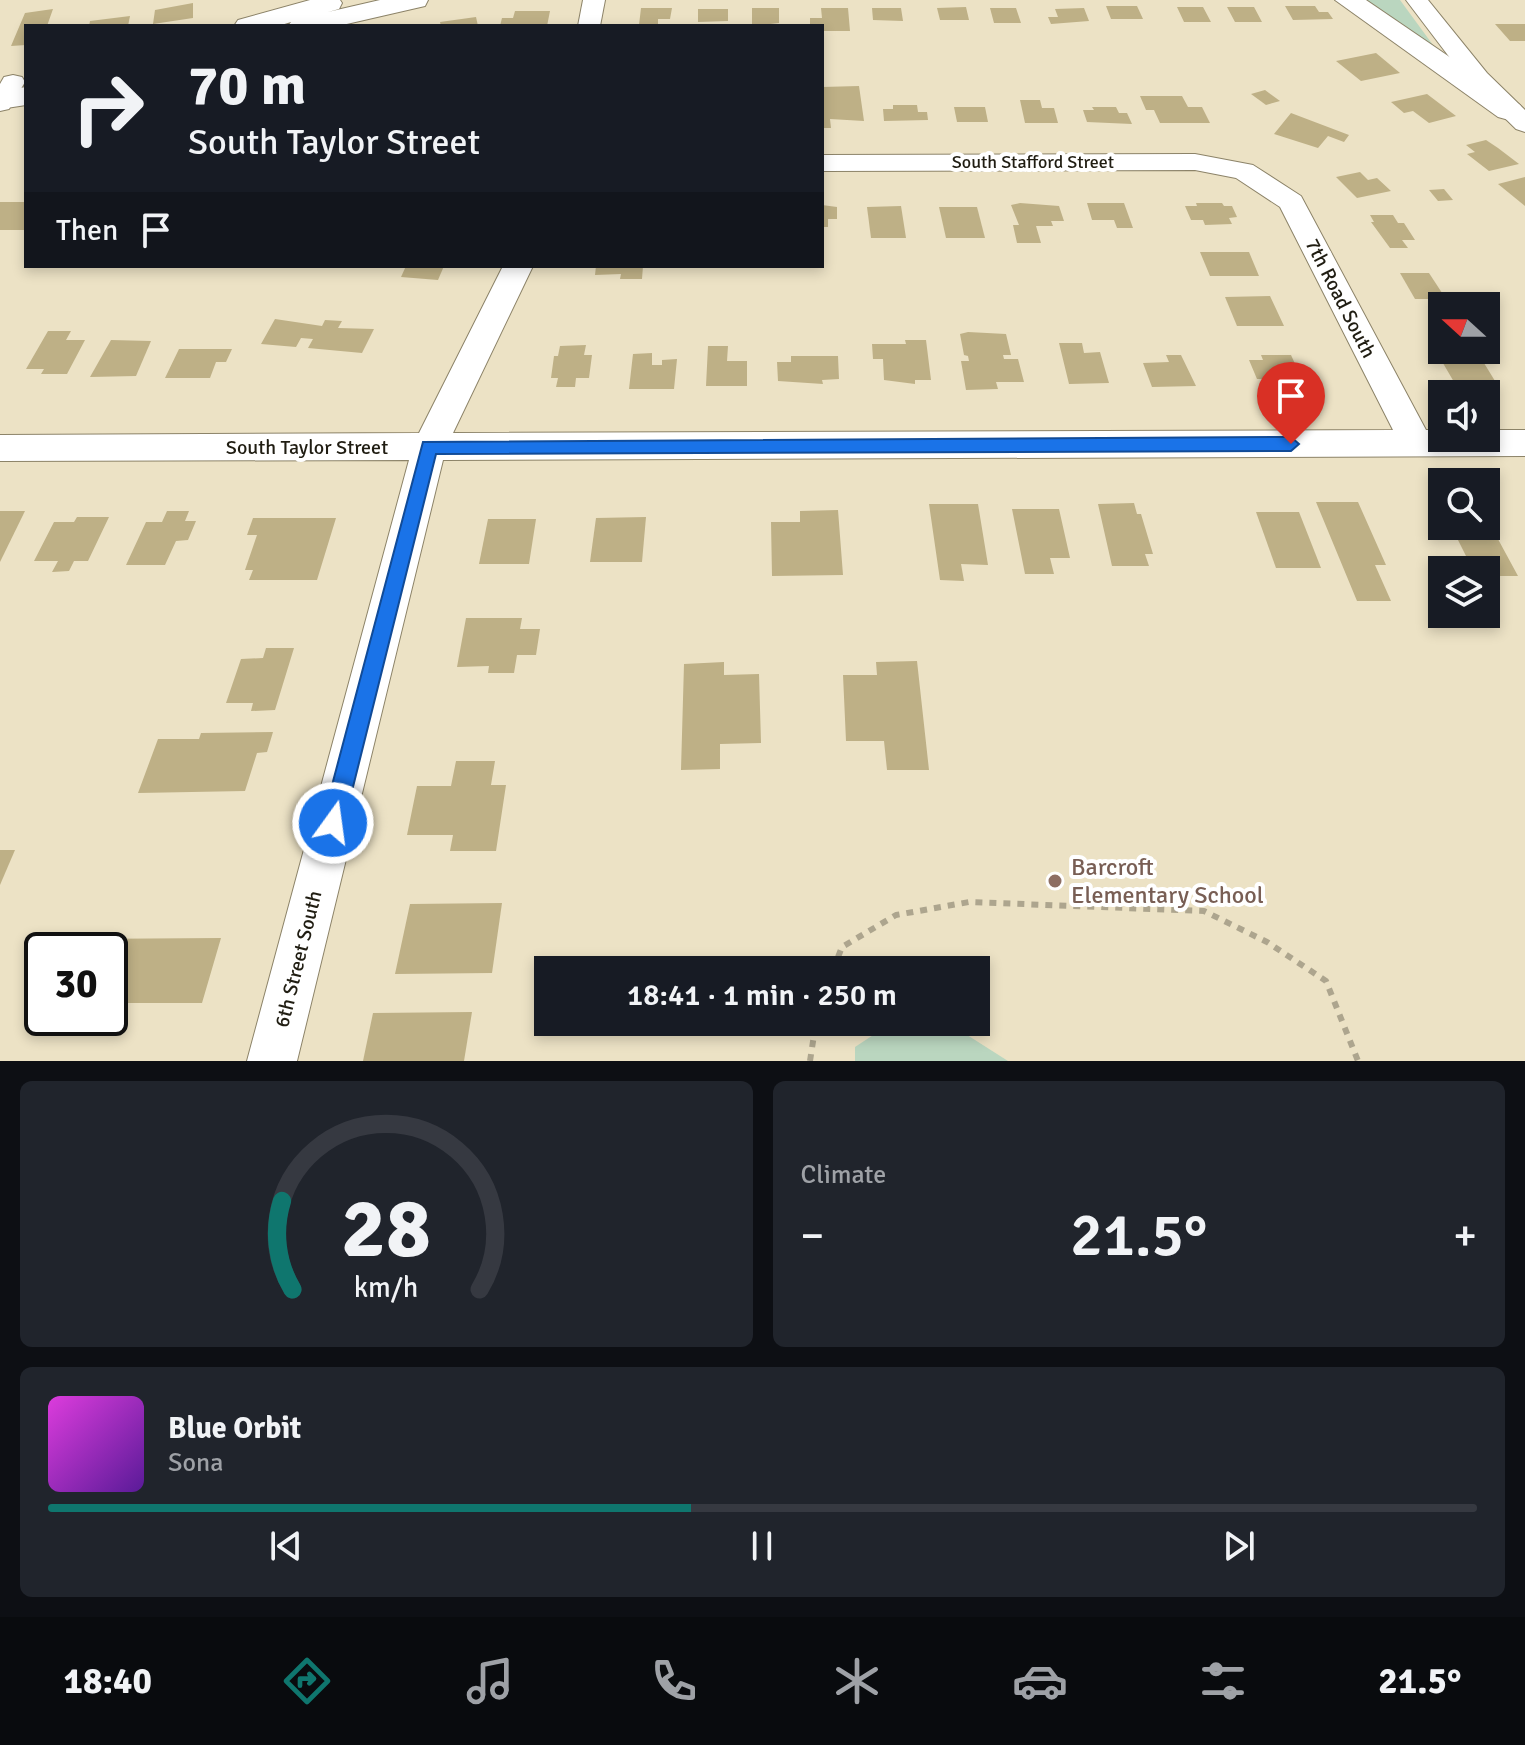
<!DOCTYPE html>
<html lang="en">
<head>
<meta charset="utf-8">
<style>
  :root { --surface:#171b24; --page:#20242c; --text:#f1f3f6; --muted:#9ea1a6; --line:#363941; --accent:#0f766e }
  body { margin:0; font-family:Signika,sans-serif; background:var(--page); color:var(--text); height:100vh; display:flex; flex-direction:column; font-size:30px; white-space:nowrap }
  * { box-sizing:border-box; margin:0 }
  p { font-size:26px; color:var(--muted) }
  .icon { flex:none; width:44px; height:44px; fill:none; stroke:currentColor; stroke-width:2; stroke-linecap:round; stroke-linejoin:round }
  .map { position:relative; height:1061px; overflow:hidden }
  .sheet { display:flex; flex-direction:column; gap:20px; padding:20px; background:#0d0f14; flex:1 }
  .sheet>* { flex:none }
  .guide { position:absolute; left:24px; top:24px; width:800px; height:244px; border-radius:0px; box-shadow:0 4px 12px #0003; background:#171b24; color:var(--text); overflow:hidden }
  .needle { width:52px; rotate:291deg }
  .controls { position:absolute; left:1428px; top:292px; display:grid; gap:16px }
  .controls a { display:grid; place-items:center; width:72px; height:72px; border-radius:0px; background:var(--surface); box-shadow:0 4px 12px #0003; font-size:40px }
  .speed { position:absolute; left:24px; top:932px; display:flex; gap:16px; font-size:40px; font-weight:700; text-align:center }
  .speed>* { display:grid; place-content:center; width:104px; height:104px; border-radius:50%; background:var(--surface); box-shadow:0 4px 12px #0003; line-height:1 }
  .speed .limit { border:4px solid #111; border-radius:12px; background:#fff; color:#111 }
  .pin { position:absolute; display:grid; place-items:center; width:68px; height:68px; color:#fff; margin:-82px -34px; border-radius:50% 50% 50% 0; rotate:-45deg; box-shadow:0 0 8px #0007 }
  .pin .icon { rotate:45deg }
  .me { position:absolute; width:88px; margin:-44px; rotate:14deg; stroke-linejoin:round; filter:drop-shadow(0 0 6px #0008) }
  .turn { display:flex; align-items:center; gap:28px; height:168px; padding:0 32px; font-size:36px }
  .turn .icon { width:104px; height:104px; stroke-width:2.5 }
  .turn b { display:block; font-size:56px; line-height:68px }
  .then { display:flex; align-items:center; height:76px; padding:0 32px; background:#0003; gap:16px; font-size:30px }
  .big { font-size:60px; font-weight:600; line-height:1.1 }
  .sheet .card { flex:1; display:flex; flex-direction:column; justify-content:center; gap:12px; min-width:0; padding:0 28px; border-radius:12px; background:var(--page) }
  .sheet .dial { align-items:center; gap:0 }
  .dial svg { height:208px; overflow:visible; fill:none; stroke:var(--line); stroke-width:7; stroke-linecap:round; text-anchor:middle }
  .dial text { fill:var(--text); stroke:none }
  .song { display:flex; align-items:center; gap:24px }
  .cover { width:96px; height:96px; border-radius:12px; background:linear-gradient(135deg,hsl(300 70% 55%),hsl(270 70% 35%)) }
  .played { height:8px; border-radius:4px; background:linear-gradient(90deg,var(--accent) 45%,var(--line) 45%) }
  .keys { display:flex; justify-content:space-around; direction:ltr }
  .heat { display:flex; justify-content:space-between; align-items:center; font-size:44px; direction:ltr }
  .sheet .tiles { flex:1; display:grid; gap:20px; grid-template-columns:1fr 1fr }
  .card:last-child { grid-column:span 2 }
  .trip { position:absolute; left:534px; top:956px; width:456px; height:80px; border-radius:0px; background:var(--surface); box-shadow:0 4px 12px #0003; font-weight:600; line-height:80px; text-align:center }
  .dock { display:flex; height:128px; justify-content:space-around; align-items:center; background:#090b0e; color:var(--muted) }
  .dock .icon { width:56px; height:56px }
  .dock .active { color:var(--accent) }
  .dock b { font-size:36px; color:var(--text) }
  .map>svg:first-child { display:block }
  .green { fill:#bad6bf }
  .building { fill:#beb086 }
  .lines { fill:none; stroke-linecap:round; stroke-linejoin:round }
  .minor-casing { stroke:#8c8368; stroke-width:2 }
  .major-casing { stroke:#8c8368; stroke-width:2 }
  .path { stroke:#ada58e; stroke-width:6; stroke-dasharray:7 7; stroke-linecap:butt }
  .minor { fill:#fff; fill-rule:evenodd }
  .major { fill:#fff; fill-rule:evenodd }
  .route { fill:#1a73e8; stroke:#114b97; stroke-width:2 }
  .education-dot { fill:#8d6e63; stroke:#fff; stroke-width:3 }
  .labels { text-anchor:middle; stroke-width:8; stroke-linejoin:round; paint-order:stroke }
  .far-street-label { font-size:18px; fill:#201d12; stroke:#fff }
  .street-label { font-size:20px; fill:#201d12; stroke:#fff }
  .near-education-label { font-size:24px; fill:#785e54; stroke:#fff; text-anchor:start }
</style>
</head>
<body>
<div class="map">
<svg width="1525" height="1061" viewBox="0 0 1525 1061">
  <rect width="100%" height="100%" fill="#ece2c5"/>
  <g class="green">
    <polygon points="1361,0 1400,0 1441,56"/>
    <polygon points="890,1024 964,1033 1008,1061 855,1061 855,1047"/>
  </g>
  <g class="building">
    <polygon points="193,3 193,18 153,24 155,10"/>
    <polygon points="1106,6 1137,6 1143,19 1111,19"/>
    <polygon points="1285,6 1315,6 1319,12 1328,12 1333,19 1293,20"/>
    <polygon points="966,7 969,20 940,20 937,8"/>
    <polygon points="1177,7 1203,7 1211,22 1184,22"/>
    <polygon points="1227,7 1254,7 1262,22 1235,22"/>
    <polygon points="641,8 672,8 670,19 658,19 658,25 639,25"/>
    <polygon points="752,8 779,8 779,23 752,26"/>
    <polygon points="821,8 848,8 850,31 822,31 822,26 810,26 810,18 822,18"/>
    <polygon points="872,8 901,8 903,21 873,20"/>
    <polygon points="990,8 1016,8 1021,23 994,23"/>
    <polygon points="1084,8 1089,21 1051,24 1048,17 1058,17 1055,9"/>
    <polygon points="53,9 47,26 26,26 26,45 11,46 25,13"/>
    <polygon points="698,9 728,9 728,21 698,22"/>
    <polygon points="515,11 550,11 547,26 500,26 502,18 513,18"/>
    <polygon points="130,16 128,26 89,26 90,21"/>
    <polygon points="476,17 478,26 441,26 440,22"/>
    <polygon points="1495,24 1525,24 1525,41 1510,41"/>
    <polygon points="1376,53 1400,73 1361,81 1336,61"/>
    <polygon points="859,86 864,121 830,119 831,128 822,128 822,87"/>
    <polygon points="1265,90 1280,101 1266,105 1251,94"/>
    <polygon points="1427,94 1456,116 1429,123 1413,111 1404,113 1391,102"/>
    <polygon points="1140,96 1182,96 1188,107 1202,107 1210,123 1160,123 1154,110 1146,110"/>
    <polygon points="1020,100 1040,100 1042,108 1054,108 1058,123 1025,123"/>
    <polygon points="893,105 917,105 918,112 927,112 928,120 884,121 883,109 893,109"/>
    <polygon points="954,107 985,107 988,122 957,122"/>
    <polygon points="1092,107 1116,107 1119,113 1127,113 1132,124 1087,122 1083,110 1094,110"/>
    <polygon points="1291,113 1349,135 1344,142 1328,136 1318,148 1274,134"/>
    <polygon points="1486,140 1498,148 1519,164 1489,171 1467,154 1475,152 1466,145"/>
    <polygon points="1360,172 1368,180 1377,178 1391,191 1357,198 1336,177"/>
    <polygon points="1525,177 1525,206 1498,184"/>
    <polygon points="1444,189 1453,200 1438,201 1429,190"/>
    <rect x="0" y="202" width="26" height="28"/>
    <polygon points="1020,203 1059,206 1064,221 1051,221 1053,226 1036,226 1041,243 1017,243 1013,225 1019,225 1011,205"/>
    <polygon points="1087,203 1124,203 1133,228 1117,228 1114,220 1092,220"/>
    <polygon points="1196,203 1222,203 1224,206 1232,206 1237,217 1229,218 1232,224 1205,225 1203,220 1191,220 1185,206 1197,206"/>
    <polygon points="822,205 837,207 837,219 828,219 828,227 822,227"/>
    <polygon points="901,206 906,238 871,238 867,207"/>
    <polygon points="939,207 977,207 985,238 946,238"/>
    <polygon points="1370,215 1393,215 1398,223 1404,223 1415,240 1402,240 1408,248 1390,248 1371,222 1374,222"/>
    <polygon points="1200,252 1249,252 1259,276 1210,276"/>
    <polygon points="406,266 444,266 438,280 401,277"/>
    <polygon points="596,266 643,266 642,279 620,279 621,274 595,275"/>
    <polygon points="1400,273 1429,273 1446,299 1415,299"/>
    <polygon points="1270,296 1284,326 1237,326 1225,297"/>
    <polygon points="275,319 322,326 325,320 342,321 338,328 374,329 362,353 308,348 313,339 301,338 296,347 261,344"/>
    <polygon points="48,331 71,331 66,340 85,340 67,374 41,374 44,369 26,369"/>
    <polygon points="968,332 1006,334 1011,355 1003,355 1004,359 1018,359 1024,382 996,382 998,389 966,390 961,361 969,361 968,356 964,355 960,334"/>
    <polygon points="111,340 151,341 136,376 90,377"/>
    <polygon points="905,340 926,340 931,380 915,380 915,384 884,380 883,359 873,359 872,344 906,344"/>
    <polygon points="1059,343 1082,343 1084,353 1100,352 1109,383 1069,384"/>
    <polygon points="586,345 584,355 592,355 589,378 576,378 575,387 556,387 558,378 551,378 554,356 558,356 560,346"/>
    <polygon points="708,346 728,346 727,361 747,361 747,386 706,386"/>
    <polygon points="1438,346 1442,346 1442,350 1476,350 1495,381 1454,382 1440,358 1445,358"/>
    <polygon points="179,349 232,349 226,362 216,362 210,378 165,378"/>
    <polygon points="652,353 652,365 662,365 662,360 677,359 674,389 629,389 633,354"/>
    <polygon points="1166,355 1181,355 1196,386 1152,387 1143,363 1169,362"/>
    <polygon points="1261,355 1291,355 1296,366 1306,366 1312,379 1303,379 1305,383 1272,383 1270,379 1257,379 1249,360 1263,360"/>
    <polygon points="791,356 838,356 839,379 822,380 823,384 778,381 777,362 791,362"/>
    <polygon points="1316,502 1358,502 1386,565 1375,565 1391,601 1357,601"/>
    <polygon points="1134,503 1137,514 1141,514 1153,554 1145,554 1149,566 1112,566 1098,504"/>
    <polygon points="929,504 978,504 988,565 961,564 964,581 940,580"/>
    <polygon points="1012,509 1059,509 1070,558 1050,558 1054,574 1025,574"/>
    <polygon points="838,510 843,575 772,576 771,522 800,522 800,511"/>
    <polygon points="0,511 25,511 0,562"/>
    <polygon points="167,511 189,511 185,521 196,521 188,540 176,541 165,565 126,565 146,522 162,522"/>
    <polygon points="1256,512 1299,512 1321,568 1276,568"/>
    <polygon points="77,517 109,517 88,561 74,561 69,571 52,572 58,561 34,561 54,522 74,522"/>
    <polygon points="646,517 642,562 590,562 596,518"/>
    <polygon points="1486,517 1518,576 1486,576 1486,570 1473,570 1451,526 1486,526"/>
    <polygon points="253,518 336,518 317,580 249,580 253,570 245,570 257,535 247,535"/>
    <polygon points="488,519 536,519 529,564 479,564"/>
    <polygon points="466,618 522,618 520,629 540,629 536,655 517,655 514,673 488,673 489,666 457,667"/>
    <polygon points="266,648 294,648 275,710 251,711 253,703 226,703 241,659 263,658"/>
    <polygon points="917,661 929,770 887,770 884,741 846,741 843,675 877,675 876,662"/>
    <polygon points="724,662 724,675 759,674 761,743 720,744 720,769 681,770 684,664"/>
    <polygon points="273,732 267,752 257,753 245,791 138,793 158,739 199,739 201,733"/>
    <polygon points="456,761 495,761 491,785 506,785 496,851 450,851 453,835 407,835 417,786 451,786"/>
    <polygon points="0,850 15,850 0,885"/>
    <polygon points="502,903 492,973 395,974 410,904"/>
    <polygon points="221,938 202,1003 110,1003 110,950 74,950 79,939"/>
    <polygon points="472,1012 464,1061 363,1061 373,1013"/>
  </g>
  <g class="lines">
    <g class="minor-casing">
      <g id="minor">
        <polygon points="583,0 605,0 600,26 578,26"/>
        <polygon points="1406,0 1428,0 1487,73 1525,110 1525,132 1516,129 1469,83"/>
        <polygon points="13,75 22,77 25,82 9,109 0,111 0,84 4,77"/>
        <polygon points="1195,154 1253,165 1301,196 1426,430 1442,430 1442,438 1486,438 1486,430 1525,430 1525,456 443,460 297,1061 247,1061 409,460 0,461 0,435 419,433 503,266 533,266 453,433 1393,430 1280,207 1236,178 1195,170 822,171 822,155"/>
      </g>
    </g>
    <g class="major-casing">
      <g id="major">
        <polygon points="310,0 340,0 342,3 339,9 328,12 380,0 428,0 425,6 338,26 288,26 291,22 278,26 234,26 238,20"/>
        <polygon points="1335,0 1366,0 1520,105 1524,111 1520,117 1509,120 1498,117"/>
        <polygon points="26,87 26,105 0,109 0,91"/>
      </g>
    </g>
    <g class="path">
      <polyline points="833,970 842,947 896,915 969,902 1204,911 1267,942 1326,981 1358,1061"/>
      <polyline points="810,1061 816,1022"/>
    </g>
    <use href="#minor" class="minor"/>
    <use href="#major" class="major"/>
  </g>
  <polygon class="route" points="1291,437 1299,444 1291,451 436,454 344,823 341,831 333,834 325,831 322,823 423,442"/>
  <circle class="education-dot" cx="1055" cy="881" r="8"/>
  <g class="labels">
    <g class="far-street-label">
      <text x="1033" y="168">South Stafford Street</text>
    </g>
    <g class="street-label">
      <text transform="translate(1341 298) rotate(63)" y="7">7th Road South</text>
      <text x="307" y="454">South Taylor Street</text>
      <text transform="translate(298 959) rotate(-76)" y="7">6th Street South</text>
    </g>
    <g class="near-education-label">
      <text x="1071" y="875">Barcroft<tspan x="1071" dy="28">Elementary School</tspan></text>
    </g>
  </g>
</svg>
<div class="controls">
<a><svg class="needle" viewBox="-14 -14 28 28"><path d="M0-13l5 13h-10z" fill="#e53935"/><path d="M0 13l5-13h-10z" fill="#9ea1a6"/></svg></a>
<a><svg class="icon" aria-label="sound" viewBox="0 0 24 24"><path d="M4 9h4l5-4v14l-5-4H4zM17 9q2 3 0 6"/></svg></a>
<a><svg class="icon" aria-label="search" viewBox="0 0 24 24"><circle cx="10" cy="10" r="6"/><path d="M15 15l6 6"/></svg></a>
<a><svg class="icon" aria-label="layers" viewBox="0 0 24 24"><path d="M12 4l9 5-9 5-9-5zM3 14l9 5 9-5"/></svg></a>
</div>
<div class="speed"><div class="limit">30</div></div>
<div class="pin" style="left:1291px;top:444px;background:#d93025"><svg class="icon" aria-label="arrive" viewBox="0 0 24 24"><path d="M6 21V4h12l-3 4 3 4H6"/></svg></div>
<svg class="me" style="left:333px;top:823px" viewBox="-20 -20 40 40"><circle r="17" fill="#1a73e8" stroke="#fff" stroke-width="3"/><path d="M0-11L8 9 0 5-8 9z" fill="#fff"/></svg>
<div class="trip">18:41 · 1 min · 250 m</div>
<div class="guide">
<div class="turn"><svg class="icon" aria-label="right" viewBox="0 0 24 24"><path d="M7 20v-9h11M14 6l5 5-5 5"/></svg><div><b>70 m</b>South Taylor Street</div></div>
<div class="then">Then<svg class="icon" aria-label="arrive" viewBox="0 0 24 24"><path d="M6 21V4h12l-3 4 3 4H6"/></svg></div>
</div>
</div>
<section class="sheet">
<div class="tiles">
<div class="card dial"><svg viewBox="0 0 100 80">
<path d="M14 69A42 42 0 1 1 86 69"/>
<path d="M14 69A42 42 0 0 1 10 35" stroke="#0f766e"/>
<text x="50" y="56" font-size="32" font-weight="700">28</text>
<text x="50" y="72" font-size="11">km/h</text>
</svg></div>
<div class="card"><p>Climate</p>
<div class="heat"><a>−</a><b class="big">21.5°</b><a>+</a></div>
</div>
<div class="card">
<div class="song"><i class="cover"></i><div><b>Blue Orbit</b><p>Sona</p></div></div>
<div class="played"></div>
<div class="keys"><svg class="icon" aria-label="previous" viewBox="0 0 24 24"><path d="M18 5L8 12l10 7zM5 5v14"/></svg><svg class="icon" aria-label="pause" viewBox="0 0 24 24"><path d="M8 5v14M16 5v14"/></svg><svg class="icon" aria-label="next" viewBox="0 0 24 24"><path d="M6 5l10 7-10 7zM19 5v14"/></svg></div>
</div>
</div>
</section>
<nav class="dock">
<b>18:40</b>
<svg class="icon active" aria-label="directions" viewBox="0 0 24 24"><path d="M12 3l9 9-9 9-9-9zM9 14v-3h6M13 9l2 2-2 2"/></svg>
<svg class="icon" aria-label="music" viewBox="0 0 24 24"><path d="M9 18V5l10-2v13"/><circle cx="6" cy="18" r="3"/><circle cx="16" cy="16" r="3"/></svg>
<svg class="icon" aria-label="phone" viewBox="0 0 24 24"><path d="M5 4h4l2 5-3 2q2 4 5 5l2-3 5 2v4C11 20 4 13 5 4z"/></svg>
<svg class="icon" aria-label="climate" viewBox="0 0 24 24"><path d="M12 3v18M4 7l16 10M4 17L20 7"/></svg>
<svg class="icon" aria-label="car" viewBox="0 0 24 24"><path d="M5 17H2v-5l4-1 3-4h7l3 4 3 1v5h-3M9 17h6M6 11h13"/><circle cx="7" cy="17" r="2"/><circle cx="17" cy="17" r="2"/></svg>
<svg class="icon" aria-label="filters" viewBox="0 0 24 24"><path d="M4 7h16M4 17h16"/><circle cx="9" cy="7" r="2"/><circle cx="15" cy="17" r="2"/></svg>
<b>21.5°</b>
</nav>
</body>
</html>
